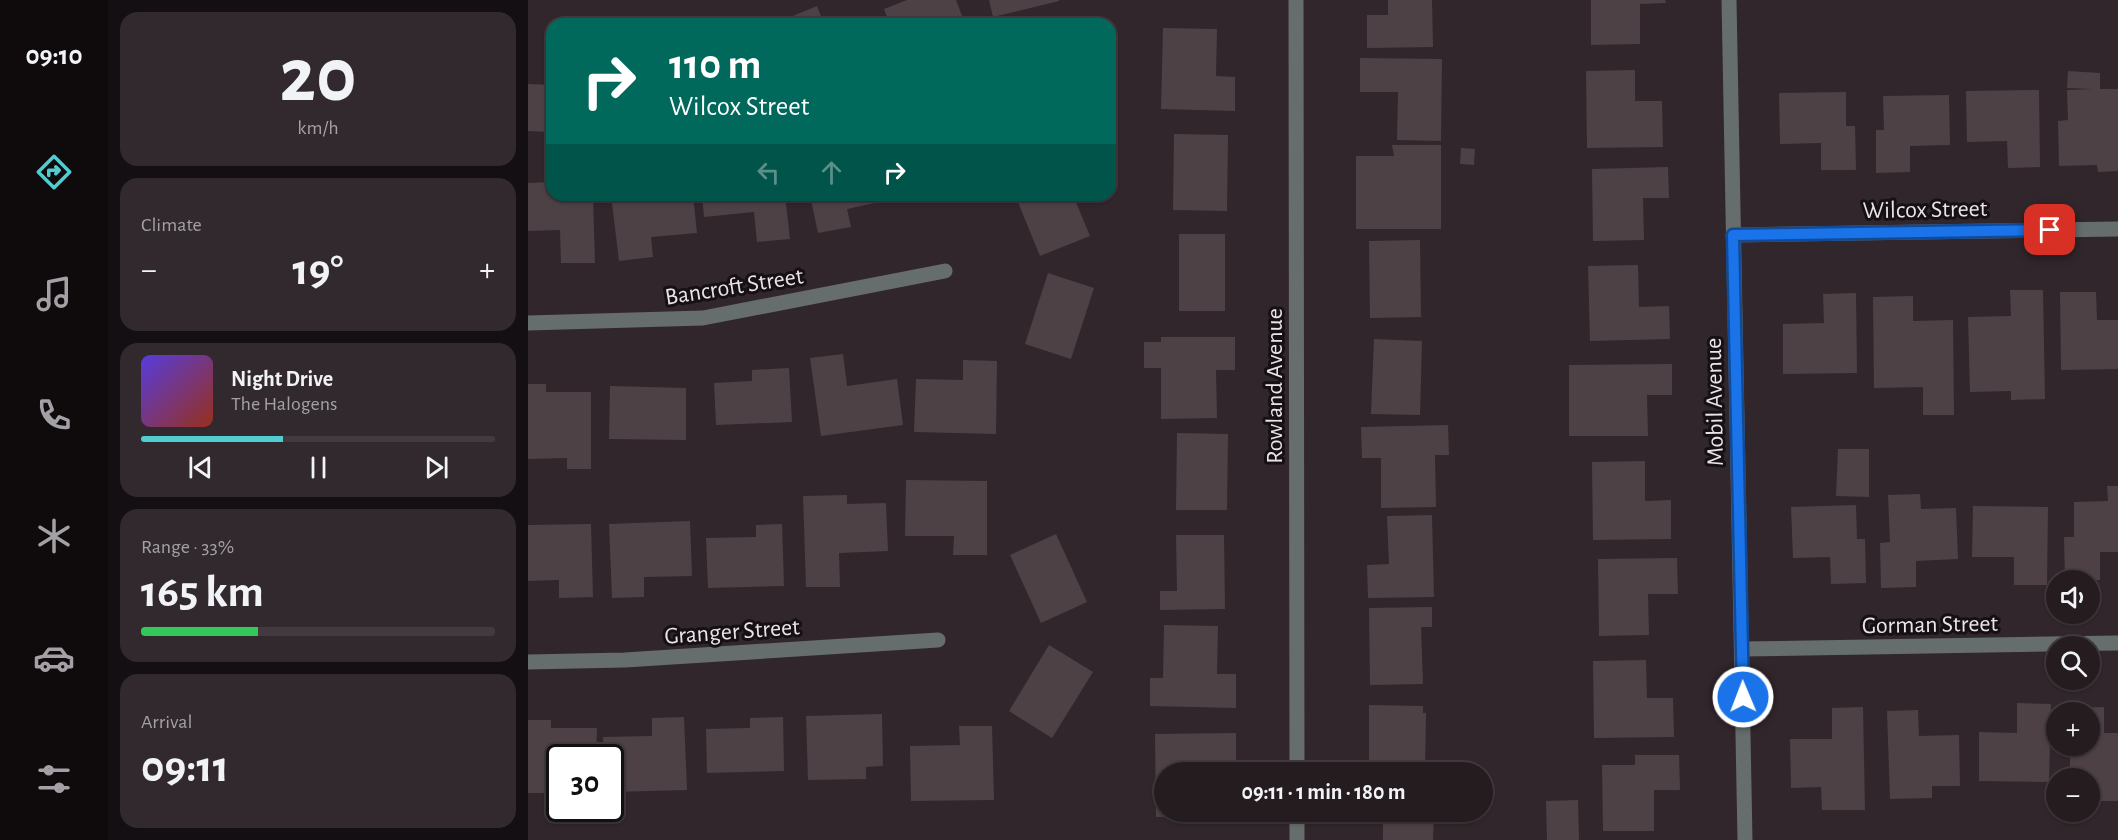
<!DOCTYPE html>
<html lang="en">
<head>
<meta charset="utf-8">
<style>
  :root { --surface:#251c20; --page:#31292d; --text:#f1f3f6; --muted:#a3a1a5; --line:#423a3e; --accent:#51ccd1 }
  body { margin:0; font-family:"Alegreya Sans",sans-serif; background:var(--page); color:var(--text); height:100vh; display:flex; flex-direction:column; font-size:22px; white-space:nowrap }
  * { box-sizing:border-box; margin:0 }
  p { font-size:20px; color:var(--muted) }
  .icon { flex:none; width:33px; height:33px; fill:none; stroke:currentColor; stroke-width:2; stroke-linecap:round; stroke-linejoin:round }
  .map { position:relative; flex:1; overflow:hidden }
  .panel { display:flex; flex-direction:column; gap:12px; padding:12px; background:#140f12; width:420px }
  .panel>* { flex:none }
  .banner { position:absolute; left:18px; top:18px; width:570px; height:183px; border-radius:18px; box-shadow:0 2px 4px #0004,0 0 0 2px var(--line); background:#00695c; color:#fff; overflow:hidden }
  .controls { position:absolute; left:1518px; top:570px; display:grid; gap:12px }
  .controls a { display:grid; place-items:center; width:54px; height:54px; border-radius:50%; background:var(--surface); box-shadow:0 2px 4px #0004,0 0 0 2px var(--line); font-size:30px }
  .speed { position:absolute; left:18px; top:744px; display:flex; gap:12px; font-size:30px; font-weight:700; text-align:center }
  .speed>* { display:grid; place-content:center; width:78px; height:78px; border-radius:50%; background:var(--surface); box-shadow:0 2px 4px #0004,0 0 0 2px var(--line); line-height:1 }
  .speed .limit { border:3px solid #111; border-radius:9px; background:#fff; color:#111 }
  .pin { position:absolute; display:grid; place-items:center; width:51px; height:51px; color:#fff; margin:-26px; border-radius:12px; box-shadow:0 3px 9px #0006 }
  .me { position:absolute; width:66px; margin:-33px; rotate:359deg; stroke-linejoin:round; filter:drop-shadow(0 0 4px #0008) }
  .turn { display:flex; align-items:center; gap:21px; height:126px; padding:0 24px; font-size:27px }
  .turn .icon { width:78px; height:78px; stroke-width:2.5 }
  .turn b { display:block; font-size:42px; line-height:51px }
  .lanes { display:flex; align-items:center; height:57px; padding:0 24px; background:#0003; justify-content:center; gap:30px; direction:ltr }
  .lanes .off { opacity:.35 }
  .big { font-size:45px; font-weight:700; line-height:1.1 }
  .panel .widget { flex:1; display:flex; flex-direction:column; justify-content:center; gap:9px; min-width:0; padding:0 21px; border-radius:18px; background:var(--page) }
  .panel .dial { align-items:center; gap:0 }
  .dial b { font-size:78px; line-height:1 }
  .song { display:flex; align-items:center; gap:18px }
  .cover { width:72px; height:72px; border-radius:9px; background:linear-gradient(135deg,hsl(250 70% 55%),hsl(10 70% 35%)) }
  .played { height:6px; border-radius:3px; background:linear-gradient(90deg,var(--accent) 40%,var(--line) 40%) }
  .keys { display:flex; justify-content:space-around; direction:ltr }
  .heat { display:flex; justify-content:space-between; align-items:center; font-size:33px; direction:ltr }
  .charge { height:9px; border-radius:4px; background:linear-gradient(90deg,#34c759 33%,var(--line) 0) }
  .trip { position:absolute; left:626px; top:762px; width:339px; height:60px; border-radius:30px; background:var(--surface); box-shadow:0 2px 4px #0004,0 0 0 2px var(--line); font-weight:700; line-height:60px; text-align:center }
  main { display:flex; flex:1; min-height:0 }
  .dock { display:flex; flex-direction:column; width:108px; justify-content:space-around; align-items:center; background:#0f0b0d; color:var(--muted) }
  .dock .icon { width:42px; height:42px }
  .dock .current { color:var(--accent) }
  .dock b { font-size:27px; color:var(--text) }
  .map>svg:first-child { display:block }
  .building { fill:#4d4146 }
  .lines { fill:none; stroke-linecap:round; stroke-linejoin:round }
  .minor { stroke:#666d6d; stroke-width:15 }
  .route-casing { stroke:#114b97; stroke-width:15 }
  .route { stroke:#1a73e8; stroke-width:10 }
  .labels { text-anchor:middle; stroke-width:6; stroke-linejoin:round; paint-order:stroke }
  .street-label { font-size:24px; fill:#ebe3e7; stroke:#151013 }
</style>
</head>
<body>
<main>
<nav class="dock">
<b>09:10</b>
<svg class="icon current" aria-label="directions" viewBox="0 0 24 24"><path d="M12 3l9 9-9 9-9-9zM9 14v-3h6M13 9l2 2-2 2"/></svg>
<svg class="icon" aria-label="music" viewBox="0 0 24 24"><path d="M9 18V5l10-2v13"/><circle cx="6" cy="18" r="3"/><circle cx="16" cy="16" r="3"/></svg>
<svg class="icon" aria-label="phone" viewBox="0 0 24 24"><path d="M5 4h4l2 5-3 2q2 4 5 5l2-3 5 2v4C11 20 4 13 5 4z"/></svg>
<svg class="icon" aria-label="climate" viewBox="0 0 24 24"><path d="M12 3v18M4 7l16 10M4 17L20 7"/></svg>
<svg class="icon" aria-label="car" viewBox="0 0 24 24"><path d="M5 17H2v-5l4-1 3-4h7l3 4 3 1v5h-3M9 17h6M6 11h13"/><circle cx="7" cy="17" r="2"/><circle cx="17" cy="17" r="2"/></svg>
<svg class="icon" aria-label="filters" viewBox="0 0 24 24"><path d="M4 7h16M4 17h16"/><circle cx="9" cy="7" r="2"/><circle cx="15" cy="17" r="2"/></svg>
</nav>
<section class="panel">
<div class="widget dial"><b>20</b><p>km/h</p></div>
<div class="widget"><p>Climate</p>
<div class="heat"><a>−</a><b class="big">19°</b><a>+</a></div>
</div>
<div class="widget">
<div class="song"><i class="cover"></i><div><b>Night Drive</b><p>The Halogens</p></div></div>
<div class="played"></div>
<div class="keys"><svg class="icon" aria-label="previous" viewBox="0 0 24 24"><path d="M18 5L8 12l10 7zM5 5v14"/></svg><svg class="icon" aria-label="pause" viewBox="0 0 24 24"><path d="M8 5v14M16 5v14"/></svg><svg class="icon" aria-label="next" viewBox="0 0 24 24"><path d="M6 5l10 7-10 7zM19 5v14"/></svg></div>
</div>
<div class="widget"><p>Range · 33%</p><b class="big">165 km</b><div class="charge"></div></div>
<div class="widget"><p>Arrival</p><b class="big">09:11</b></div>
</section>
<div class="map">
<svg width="1590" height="840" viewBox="0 0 1590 840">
  <rect width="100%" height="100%" fill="#31262b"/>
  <g class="building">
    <polygon points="379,0 428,0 437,24 362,24 356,9"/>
    <polygon points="461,0 531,0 531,1 465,17"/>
    <polygon points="860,0 904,0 905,47 839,48 839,15 860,15"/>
    <polygon points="1063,0 1137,0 1138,3 1112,4 1112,44 1063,45"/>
    <polygon points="289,6 296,24 262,24 260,18"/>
    <polygon points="635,28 689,29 688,76 707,77 707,111 633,109"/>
    <polygon points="832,58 914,59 913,141 869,140 870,92 832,92"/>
    <polygon points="1107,70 1107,101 1134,101 1135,147 1059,148 1058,71"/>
    <polygon points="1540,71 1572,73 1572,89 1590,89 1590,171 1570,172 1569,165 1531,166 1530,121 1540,120 1539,90 1564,89 1539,88"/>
    <polygon points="0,84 24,85 24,132 0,131"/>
    <polygon points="1511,90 1512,167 1480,168 1479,141 1439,142 1438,91"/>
    <polygon points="1318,92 1318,126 1327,126 1328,170 1293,170 1293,143 1252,144 1251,93"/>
    <polygon points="1421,95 1422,145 1382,146 1382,172 1348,173 1348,130 1356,130 1355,96"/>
    <polygon points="646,134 700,135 699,211 645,210"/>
    <polygon points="864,145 913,145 913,229 828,229 828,156 866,156"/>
    <polygon points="933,148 947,149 946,165 932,164"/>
    <polygon points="1140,167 1141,198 1115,198 1116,240 1065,241 1064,169"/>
    <polygon points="24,182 24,195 65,195 67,263 33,263 32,230 0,231 0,183"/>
    <polygon points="83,195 165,195 169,233 123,237 125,257 91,261"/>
    <polygon points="174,195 257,195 262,239 229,242 226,212 176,217"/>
    <polygon points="282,195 364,195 365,199 319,209 323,227 290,233"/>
    <polygon points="487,195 545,195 562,236 512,256"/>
    <rect x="651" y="234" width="46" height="77"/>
    <polygon points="892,240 893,317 842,318 841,241"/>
    <polygon points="1110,265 1111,307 1141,306 1142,339 1062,341 1060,266"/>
    <polygon points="520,273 566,288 543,359 497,344"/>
    <polygon points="1482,290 1515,290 1517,399 1483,400 1483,391 1442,392 1440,317 1483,316"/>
    <polygon points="1532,292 1568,292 1569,320 1590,320 1590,369 1533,370"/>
    <polygon points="1328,293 1329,373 1255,374 1255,324 1296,323 1295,294"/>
    <polygon points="1385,296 1385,321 1425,320 1426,415 1395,415 1395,387 1346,388 1345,297"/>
    <polygon points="633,337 707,337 707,370 688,370 689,418 633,419 633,368 616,368 616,342 633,342"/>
    <polygon points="846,339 894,341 892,415 843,414"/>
    <polygon points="315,354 319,386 369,379 375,425 293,436 282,358"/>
    <polygon points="435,360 469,361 468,434 386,432 388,379 435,380"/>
    <polygon points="1144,364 1144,395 1119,395 1120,436 1041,436 1041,365"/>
    <polygon points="261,368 264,422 188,425 186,383 224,381 224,370"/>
    <polygon points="0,384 18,384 18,392 63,392 63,469 39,469 39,458 0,459"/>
    <polygon points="82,386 158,388 158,440 81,439"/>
    <polygon points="920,425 921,455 907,455 908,507 853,508 853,458 834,458 833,427"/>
    <polygon points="649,433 700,434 699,510 648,510"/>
    <polygon points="1310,449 1341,449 1341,497 1308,496"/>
    <polygon points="1117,461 1117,501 1143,500 1143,539 1065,540 1064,462"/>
    <polygon points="378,480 459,481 459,555 425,555 426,536 377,536"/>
    <polygon points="1579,486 1590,486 1590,552 1572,552 1572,580 1537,580 1536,537 1546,537 1546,502 1580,501"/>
    <polygon points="1392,494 1393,509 1428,508 1430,559 1388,561 1388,587 1353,588 1352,543 1362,542 1360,495"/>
    <polygon points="319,495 319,504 358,503 360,551 311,553 312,587 278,587 275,496"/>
    <polygon points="1328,505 1329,539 1337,539 1338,583 1303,584 1302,557 1265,558 1263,507"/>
    <polygon points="1445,506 1520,507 1519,585 1486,585 1486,557 1444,557"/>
    <polygon points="904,515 906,597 840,598 839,565 861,564 859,516"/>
    <polygon points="162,521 164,576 116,577 116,597 84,598 81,524"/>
    <polygon points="63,524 65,597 31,598 31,580 0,581 0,525"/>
    <polygon points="254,524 256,586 180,588 178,538 228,537 228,525"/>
    <polygon points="528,534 559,602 513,623 482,555"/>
    <polygon points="648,535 696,535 697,609 632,610 632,591 649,591"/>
    <polygon points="1149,558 1150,594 1120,594 1121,635 1071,636 1070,559"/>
    <polygon points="904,607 904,627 893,627 895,684 842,685 841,608"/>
    <polygon points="636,625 690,626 689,674 708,674 708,708 622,706 622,678 635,678"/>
    <polygon points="521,645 565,672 524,738 481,711"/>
    <polygon points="1118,660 1119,698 1145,698 1146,737 1066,738 1065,661"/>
    <polygon points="1489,703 1523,704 1521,782 1451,781 1451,732 1489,733"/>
    <polygon points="841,705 895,706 895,713 898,713 897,772 841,772"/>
    <polygon points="1335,707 1337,810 1294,810 1293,787 1263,788 1262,739 1304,739 1304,708"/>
    <polygon points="1576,707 1576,733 1590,733 1590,801 1562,801 1562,778 1542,778 1542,746 1562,746 1562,712 1542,712 1542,708"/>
    <polygon points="1390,710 1391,736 1431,735 1432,786 1404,786 1404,798 1362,799 1359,711"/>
    <polygon points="354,714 355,766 338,767 338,779 280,780 278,716"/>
    <polygon points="156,717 159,790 82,792 82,758 76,758 75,737 124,736 124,718"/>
    <polygon points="255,717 256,771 179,773 178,729 222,728 222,718"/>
    <polygon points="0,720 23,720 23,728 69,728 68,758 32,758 32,793 0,793"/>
    <polygon points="431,726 464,726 466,800 383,801 382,746 432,745"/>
    <polygon points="708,733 708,770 636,772 636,812 673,812 673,816 628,817 627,734"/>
    <polygon points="1107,755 1151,755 1152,790 1126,790 1126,831 1075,831 1074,765 1107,765"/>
    <polygon points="1050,800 1051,840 1019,840 1018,801"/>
    <polygon points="833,812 906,812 905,840 855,840 855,823 832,822"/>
  </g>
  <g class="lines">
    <g class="minor">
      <polyline points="768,0 769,772"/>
      <polyline points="1201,0 1217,840"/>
      <polyline points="1205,235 1590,229"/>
      <polyline points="0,323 175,318 417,271"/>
      <polyline points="1214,649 1590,643"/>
      <polyline points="0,662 97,660 410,640"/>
      <polyline points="769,812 769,840"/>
    </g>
  </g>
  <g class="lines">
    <g class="route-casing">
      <polyline id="route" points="1215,697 1205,235 1522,230"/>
    </g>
    <use href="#route" class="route"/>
  </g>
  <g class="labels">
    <g class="street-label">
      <text transform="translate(1397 209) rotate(-1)" y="8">Wilcox Street</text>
      <text transform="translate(206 286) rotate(-9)" y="8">Bancroft Street</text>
      <text transform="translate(746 386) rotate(-90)" y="8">Rowland Avenue</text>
      <text transform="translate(1186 402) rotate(-91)" y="8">Mobil Avenue</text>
      <text transform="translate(1402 624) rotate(-1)" y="8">Gorman Street</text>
      <text transform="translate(204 631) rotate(-4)" y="8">Granger Street</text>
    </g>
  </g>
</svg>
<div class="controls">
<a><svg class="icon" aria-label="sound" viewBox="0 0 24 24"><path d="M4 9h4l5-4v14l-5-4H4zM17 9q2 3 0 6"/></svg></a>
<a><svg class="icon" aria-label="search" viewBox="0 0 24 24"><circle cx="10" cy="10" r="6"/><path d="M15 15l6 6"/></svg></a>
<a>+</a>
<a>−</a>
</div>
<div class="speed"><div class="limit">30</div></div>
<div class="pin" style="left:1522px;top:230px;background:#d93025"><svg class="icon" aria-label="arrive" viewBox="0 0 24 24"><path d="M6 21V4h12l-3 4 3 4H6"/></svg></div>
<svg class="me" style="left:1215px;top:697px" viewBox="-20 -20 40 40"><circle r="17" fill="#1a73e8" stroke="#fff" stroke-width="3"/><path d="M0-11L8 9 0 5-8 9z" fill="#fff"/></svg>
<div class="trip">09:11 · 1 min · 180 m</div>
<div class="banner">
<div class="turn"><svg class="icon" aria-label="right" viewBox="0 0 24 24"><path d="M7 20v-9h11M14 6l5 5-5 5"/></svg><div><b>110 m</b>Wilcox Street</div></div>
<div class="lanes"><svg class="icon off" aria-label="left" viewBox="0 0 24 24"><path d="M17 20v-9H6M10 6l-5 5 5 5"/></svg><svg class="icon off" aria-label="ahead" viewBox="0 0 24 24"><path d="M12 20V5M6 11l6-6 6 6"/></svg><svg class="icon" aria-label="right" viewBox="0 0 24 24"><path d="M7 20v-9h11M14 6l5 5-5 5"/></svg></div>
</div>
</div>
</main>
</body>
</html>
